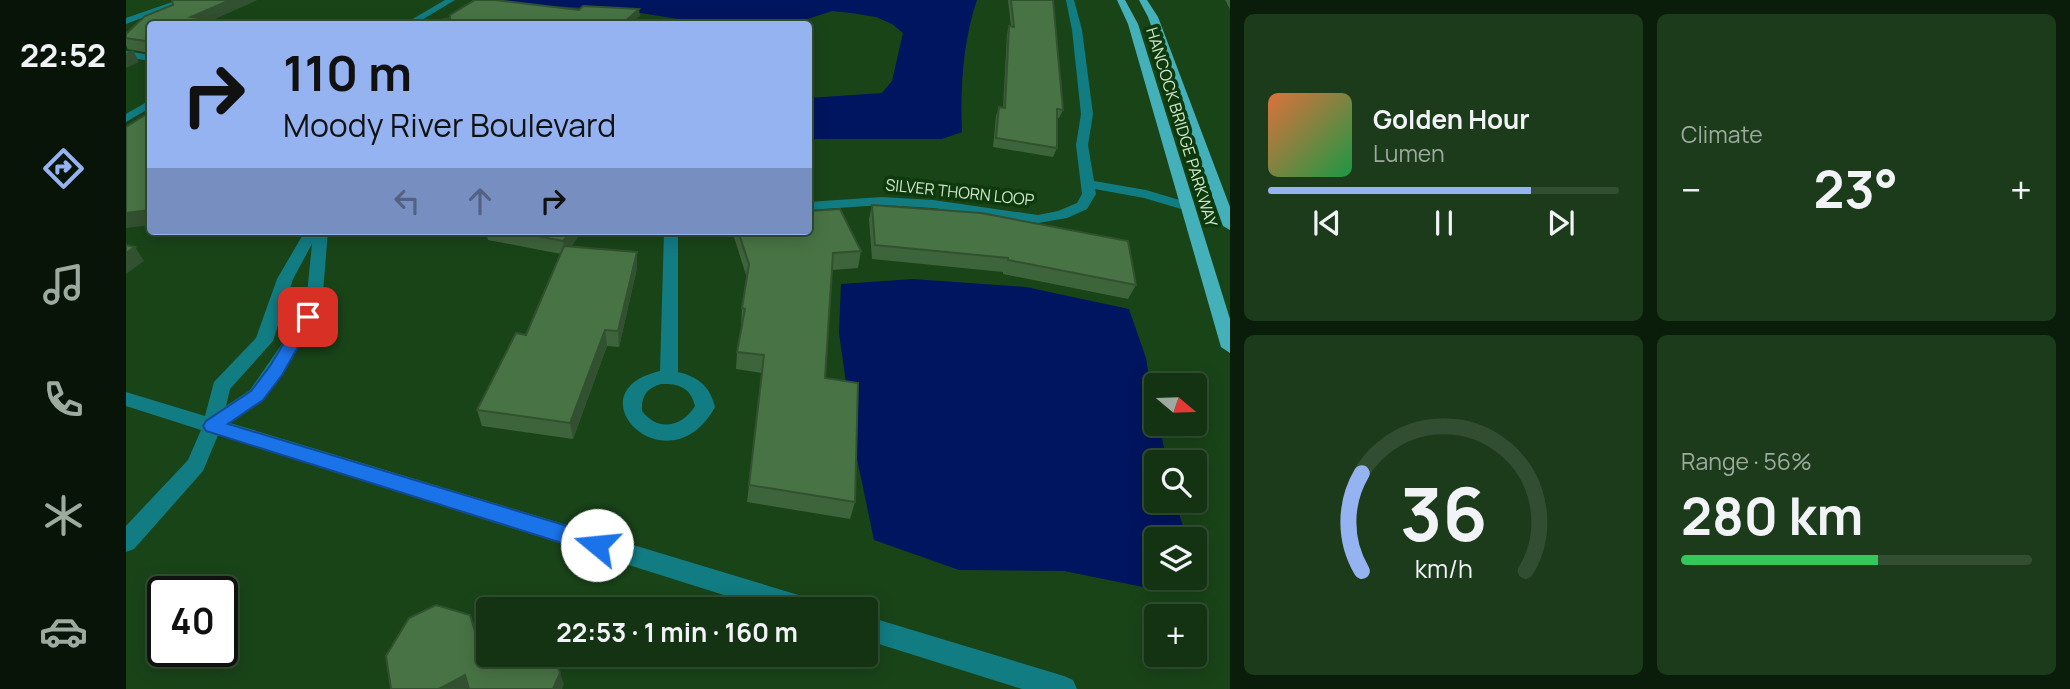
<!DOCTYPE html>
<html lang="en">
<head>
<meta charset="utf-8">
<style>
  :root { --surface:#133312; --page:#1c3b1b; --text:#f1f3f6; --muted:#9daa9f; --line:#324e32; --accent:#95b2f1 }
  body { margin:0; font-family:Manrope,sans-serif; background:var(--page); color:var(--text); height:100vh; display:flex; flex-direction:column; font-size:26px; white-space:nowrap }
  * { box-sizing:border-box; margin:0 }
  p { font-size:23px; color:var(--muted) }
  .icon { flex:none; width:38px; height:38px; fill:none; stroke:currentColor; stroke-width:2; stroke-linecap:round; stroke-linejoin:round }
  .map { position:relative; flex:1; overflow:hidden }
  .drawer { display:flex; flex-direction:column; gap:14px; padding:14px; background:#0a1c0a; width:840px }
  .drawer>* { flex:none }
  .top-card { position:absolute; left:21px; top:21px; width:665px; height:214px; border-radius:7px; box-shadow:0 4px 18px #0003,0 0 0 2px var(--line); background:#95b2f1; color:#111; overflow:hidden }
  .needle { width:46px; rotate:109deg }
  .fabs { position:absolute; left:1018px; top:373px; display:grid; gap:14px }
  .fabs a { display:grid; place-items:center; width:63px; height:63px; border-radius:7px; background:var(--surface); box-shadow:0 4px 18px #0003,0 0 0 2px var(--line); font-size:35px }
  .speed { position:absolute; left:21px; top:576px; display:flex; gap:14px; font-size:35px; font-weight:700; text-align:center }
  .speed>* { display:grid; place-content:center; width:91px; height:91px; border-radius:50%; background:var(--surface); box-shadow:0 4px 18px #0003,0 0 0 2px var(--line); line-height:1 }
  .speed .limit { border:4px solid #111; border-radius:10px; background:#fff; color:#111 }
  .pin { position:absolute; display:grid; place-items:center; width:60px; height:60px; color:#fff; margin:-30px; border-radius:14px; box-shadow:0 4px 10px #0006 }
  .me { position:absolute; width:77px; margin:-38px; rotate:287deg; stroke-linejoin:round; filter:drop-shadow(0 0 5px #0008) }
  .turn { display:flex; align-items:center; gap:24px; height:147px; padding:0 21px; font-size:32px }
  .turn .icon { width:91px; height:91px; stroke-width:2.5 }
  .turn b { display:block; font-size:49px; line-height:60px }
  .lanes { display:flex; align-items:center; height:66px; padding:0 21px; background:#0003; justify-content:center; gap:35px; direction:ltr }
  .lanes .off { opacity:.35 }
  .big { font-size:52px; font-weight:700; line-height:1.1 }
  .drawer .tile { flex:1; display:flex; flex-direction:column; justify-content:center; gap:10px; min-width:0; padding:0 24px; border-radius:10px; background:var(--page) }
  .drawer .dial { align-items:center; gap:0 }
  .dial svg { height:182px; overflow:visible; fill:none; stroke:var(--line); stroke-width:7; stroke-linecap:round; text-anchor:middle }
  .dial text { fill:var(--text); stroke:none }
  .song { display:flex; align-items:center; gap:21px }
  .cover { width:84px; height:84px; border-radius:10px; background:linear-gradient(135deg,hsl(20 70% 55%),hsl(140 70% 35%)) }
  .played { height:7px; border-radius:4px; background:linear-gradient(90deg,var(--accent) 75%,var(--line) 75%) }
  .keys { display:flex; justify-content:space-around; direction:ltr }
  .heat { display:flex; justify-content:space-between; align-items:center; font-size:38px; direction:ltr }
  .charge { height:10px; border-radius:5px; background:linear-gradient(90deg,#34c759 56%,var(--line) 0) }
  .drawer .tiles { flex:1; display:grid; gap:14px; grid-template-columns:repeat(2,1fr) }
  .trip { position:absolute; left:350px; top:597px; width:402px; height:70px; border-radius:7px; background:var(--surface); box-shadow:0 4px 18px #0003,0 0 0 2px var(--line); font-weight:700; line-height:70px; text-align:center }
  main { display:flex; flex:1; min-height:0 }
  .tabs { display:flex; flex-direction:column; width:126px; justify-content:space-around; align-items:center; background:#081407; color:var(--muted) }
  .tabs .icon { width:49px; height:49px }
  .tabs .active { color:var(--accent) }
  .tabs b { font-size:32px; color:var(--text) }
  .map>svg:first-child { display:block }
  .water { fill:#00155f }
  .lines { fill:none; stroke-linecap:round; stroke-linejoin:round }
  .minor { fill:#127c83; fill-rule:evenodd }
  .major { fill:#44b1ba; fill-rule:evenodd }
  .wall { fill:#3e643b }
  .shaded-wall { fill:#325130 }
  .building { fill:#487445; stroke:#325130; stroke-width:2 }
  .route { fill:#1a73e8; stroke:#114b97; stroke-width:2 }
  .labels { text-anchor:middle; stroke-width:7; stroke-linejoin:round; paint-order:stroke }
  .far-street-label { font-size:16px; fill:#d0e7cd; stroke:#0e390c }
</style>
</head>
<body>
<main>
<nav class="tabs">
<b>22:52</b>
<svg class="icon active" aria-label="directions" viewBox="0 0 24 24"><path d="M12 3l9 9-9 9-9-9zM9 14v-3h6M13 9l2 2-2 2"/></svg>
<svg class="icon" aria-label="music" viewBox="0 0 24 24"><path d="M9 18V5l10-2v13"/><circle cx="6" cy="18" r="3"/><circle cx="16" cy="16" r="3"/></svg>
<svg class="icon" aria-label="phone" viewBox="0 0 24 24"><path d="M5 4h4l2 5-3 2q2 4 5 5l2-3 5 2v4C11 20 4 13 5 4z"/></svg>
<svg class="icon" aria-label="climate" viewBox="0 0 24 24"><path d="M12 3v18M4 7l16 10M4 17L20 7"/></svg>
<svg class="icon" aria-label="car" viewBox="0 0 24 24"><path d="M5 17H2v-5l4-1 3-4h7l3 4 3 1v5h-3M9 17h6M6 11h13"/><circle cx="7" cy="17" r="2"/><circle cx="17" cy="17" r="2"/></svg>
</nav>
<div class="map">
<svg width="1104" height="689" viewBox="0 0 1104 689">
  <rect width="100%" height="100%" fill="#194418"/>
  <g class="water">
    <path d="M373 0H851C837 40 834 90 836 132L816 139H683V98L756 93 766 81 777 33 766 24 750 17 725 13 706 11 682 19 635 23 552 19 496 10 424 6Z"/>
    <polygon points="787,279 900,287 1003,309 1020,358 1031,424 1033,424 1041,462 1031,462 1031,500 1049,501 1061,539 1031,539 1031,578 1048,578 1032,590 938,571 833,570 748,540 730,454 713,333 715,284"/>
  </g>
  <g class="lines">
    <g class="minor">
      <polygon points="52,0 64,0 0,24 0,18"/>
      <polygon points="319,0 329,0 289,24 278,24"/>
      <polygon points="940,0 948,0 956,30 967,114 962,145 968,181 1020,190 1067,204 1067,210 1062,211 1018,198 969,189 970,194 961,209 941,218 912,223 807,208 756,205 682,210 682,202 756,197 807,200 912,215 932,211 951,203 956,194 950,145 955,114 946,30"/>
      <polygon points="0,51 24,55 24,61 0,57"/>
      <polygon points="24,100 24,108 0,122 0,114"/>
      <path d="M179 231H202L196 304 184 330 138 400 104 423 679 597 688 601 691 609H642L92 435 77 471 8 549 0 552V526L62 460 75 430 0 406V392L79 416 88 382 130 338 151 279ZM186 244 180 304 167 328 124 390 100 406 104 389 147 341 167 279Z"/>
      <path d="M538 231H552V372C572 377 584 386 589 407 542 492 443 392 534 371ZM535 384C553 383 565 388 569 406 556 427 532 432 516 411 515 396 521 388 535 384Z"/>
      <polygon points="740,616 938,676 947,680 951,689 896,689 740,640"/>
    </g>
    <g class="major">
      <polygon points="991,0 999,0 1012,24 1104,319 1104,353 1095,347 1002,24"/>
      <polygon points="1013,0 1021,0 1032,17 1104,207 1104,230 1097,226 1022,17"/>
    </g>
  </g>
  <g class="wall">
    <polygon points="46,0 131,0 86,20 24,24 24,53 2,49 0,45 0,34 47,5"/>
    <polygon points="882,0 927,0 937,110 933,118 931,118 931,148 927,157 867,147 870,116 873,107 877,108 881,34 883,26 885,26"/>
    <polygon points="1099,0 1104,0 1104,9"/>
    <polygon points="746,205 1010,285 1002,299 877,274 877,272 746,259 743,219"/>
    <polygon points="352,231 456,231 445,247 511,252 511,268 493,347 481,346 447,439 356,426 351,410 400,335 435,254 362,240 360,232"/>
    <polygon points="606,231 682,231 735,251 732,268 706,270 699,378 729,502 724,519 621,502 636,373 610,369 611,352 616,326 615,326 616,308 621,278"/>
  </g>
  <g class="shaded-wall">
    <polygon points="104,0 131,0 77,24 65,17"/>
    <polygon points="513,9 514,16 504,24 496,24"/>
    <polygon points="7,50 13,62 0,68 0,53"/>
    <polygon points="24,210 24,225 0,228 0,213"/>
    <polygon points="445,231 456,231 439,255 437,241"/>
    <polygon points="9,247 18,261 0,274 0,253"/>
    <polygon points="511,252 511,268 493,347 492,331"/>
    <polygon points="479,330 481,346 447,439 444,423"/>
    <polygon points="344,615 350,628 360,660 354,648"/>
    <polygon points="434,673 438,684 436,689 427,689"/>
    <polygon points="339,675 346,686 340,689 313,689"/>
  </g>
  <g class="building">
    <polygon points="46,0 104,0 65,17 118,24 24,24 24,43 21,44 19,41 0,38 0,34 19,16 47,5"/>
    <polygon points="349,0 369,0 453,10 457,6 513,9 496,24 309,24 318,19 324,18 324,15"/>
    <polygon points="885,0 927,0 937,110 931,109 931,148 870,138 873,107 879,108 883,26 888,27"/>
    <polygon points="24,112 24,210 0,213 0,127"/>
    <polygon points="746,205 855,213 1002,241 1010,285 882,260 882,258 749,245"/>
    <polygon points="714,209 735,251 707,253 699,378 732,383 729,502 623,485 638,355 611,352 619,309 616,308 623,264 612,231 682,231 682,211"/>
    <polygon points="385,231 445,231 437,241"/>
    <polygon points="0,245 9,247 0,253"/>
    <polygon points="438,246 511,252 492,331 479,330 444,423 351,410 390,333 400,335"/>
    <polygon points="310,605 344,615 354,648 362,644 362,654 427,654 434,673 427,689 343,689 339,675 313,689 265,689 260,656 283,618"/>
  </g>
  <polygon class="route" points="182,312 189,317 156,375 137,400 102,424 471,535 479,538 482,545 479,551 471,554 80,431 77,426 80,421 125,391 144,366 176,313"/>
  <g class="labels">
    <g class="far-street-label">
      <text transform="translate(1056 127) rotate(73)" y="6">HANCOCK BRIDGE PARKWAY</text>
      <text transform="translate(834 192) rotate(6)" y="6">SILVER THORN LOOP</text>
    </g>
  </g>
</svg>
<div class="fabs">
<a><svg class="needle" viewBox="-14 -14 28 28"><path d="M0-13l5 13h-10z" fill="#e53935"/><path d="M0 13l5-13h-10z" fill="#9daa9f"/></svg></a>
<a><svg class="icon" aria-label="search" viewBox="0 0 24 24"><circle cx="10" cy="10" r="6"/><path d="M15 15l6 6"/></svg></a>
<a><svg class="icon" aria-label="layers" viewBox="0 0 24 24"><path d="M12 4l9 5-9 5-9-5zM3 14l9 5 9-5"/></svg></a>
<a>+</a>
</div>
<div class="speed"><div class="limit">40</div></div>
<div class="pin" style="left:182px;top:317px;background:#d93025"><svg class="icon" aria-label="arrive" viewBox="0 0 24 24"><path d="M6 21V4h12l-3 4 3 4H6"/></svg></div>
<svg class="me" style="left:471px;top:545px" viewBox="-20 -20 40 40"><circle r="19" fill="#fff"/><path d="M0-13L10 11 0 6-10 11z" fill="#1a73e8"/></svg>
<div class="trip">22:53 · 1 min · 160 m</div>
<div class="top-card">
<div class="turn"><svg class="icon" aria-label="right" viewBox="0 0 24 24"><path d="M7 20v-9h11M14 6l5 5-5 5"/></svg><div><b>110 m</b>Moody River Boulevard</div></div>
<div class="lanes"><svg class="icon off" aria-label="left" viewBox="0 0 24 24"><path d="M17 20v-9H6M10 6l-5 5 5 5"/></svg><svg class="icon off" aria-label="ahead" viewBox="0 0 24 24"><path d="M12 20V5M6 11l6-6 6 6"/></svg><svg class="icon" aria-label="right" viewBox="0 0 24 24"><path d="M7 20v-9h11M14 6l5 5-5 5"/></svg></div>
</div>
</div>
<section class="drawer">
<div class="tiles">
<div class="tile">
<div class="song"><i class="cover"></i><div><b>Golden Hour</b><p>Lumen</p></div></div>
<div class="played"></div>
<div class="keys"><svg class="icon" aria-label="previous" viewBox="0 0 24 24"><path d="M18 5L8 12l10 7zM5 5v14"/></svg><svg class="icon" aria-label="pause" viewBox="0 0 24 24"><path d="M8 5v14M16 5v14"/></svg><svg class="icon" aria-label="next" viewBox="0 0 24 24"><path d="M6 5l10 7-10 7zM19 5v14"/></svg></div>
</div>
<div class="tile"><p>Climate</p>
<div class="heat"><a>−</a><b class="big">23°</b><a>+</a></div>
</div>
<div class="tile dial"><svg viewBox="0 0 100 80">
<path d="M14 69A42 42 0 1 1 86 69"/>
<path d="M14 69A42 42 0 0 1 14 26" stroke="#95b2f1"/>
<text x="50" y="56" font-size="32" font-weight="700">36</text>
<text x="50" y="72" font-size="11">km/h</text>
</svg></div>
<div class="tile"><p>Range · 56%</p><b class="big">280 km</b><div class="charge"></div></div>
</div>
</section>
</main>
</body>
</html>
